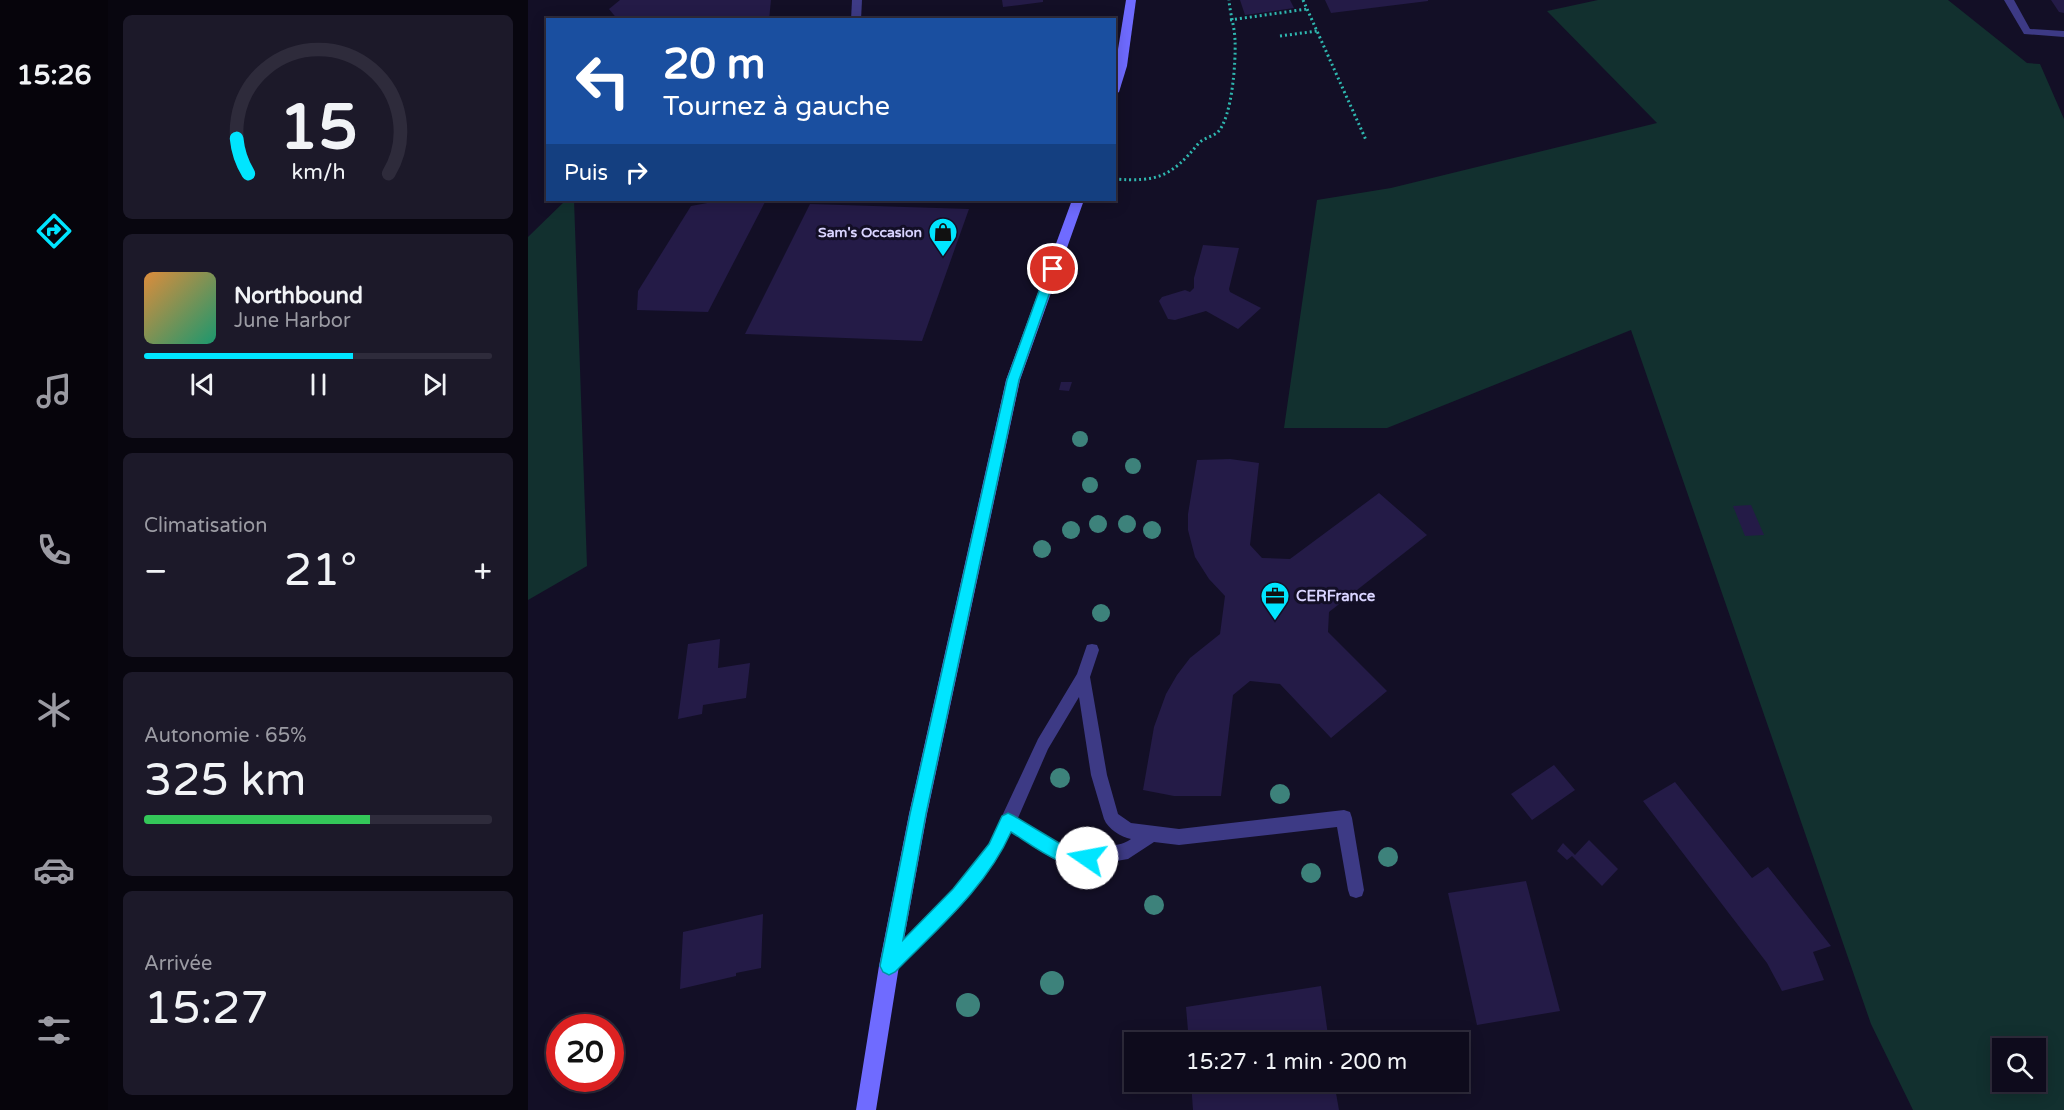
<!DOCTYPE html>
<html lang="fr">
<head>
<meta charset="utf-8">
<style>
  :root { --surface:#0e0b1c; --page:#1c1929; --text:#f1f3f6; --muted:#9b9ba3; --line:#2e2b3b; --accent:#00e5ff }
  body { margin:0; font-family:"Varela Round",sans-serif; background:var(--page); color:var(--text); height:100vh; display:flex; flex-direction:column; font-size:22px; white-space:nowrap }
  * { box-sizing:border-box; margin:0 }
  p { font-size:20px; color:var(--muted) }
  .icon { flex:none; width:33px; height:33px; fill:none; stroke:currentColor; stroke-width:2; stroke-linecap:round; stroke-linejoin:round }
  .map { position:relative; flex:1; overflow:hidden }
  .panel { display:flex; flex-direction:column; gap:15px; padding:15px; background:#08060f; width:420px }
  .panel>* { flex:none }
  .guide { position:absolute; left:18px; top:18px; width:570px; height:183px; border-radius:0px; box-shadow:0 3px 15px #0003,0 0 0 2px var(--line); background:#1a4fa0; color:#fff; overflow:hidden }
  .fabs { position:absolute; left:1464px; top:1038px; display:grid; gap:12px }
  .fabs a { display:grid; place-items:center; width:54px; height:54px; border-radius:0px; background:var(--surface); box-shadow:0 3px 15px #0003,0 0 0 2px var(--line); font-size:30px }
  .speed { position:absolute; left:18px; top:1014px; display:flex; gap:12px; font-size:30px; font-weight:700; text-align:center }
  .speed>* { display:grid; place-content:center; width:78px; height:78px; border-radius:50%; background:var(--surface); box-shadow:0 3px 15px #0003,0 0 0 2px var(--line); line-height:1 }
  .speed .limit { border:9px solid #d22; background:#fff; color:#111 }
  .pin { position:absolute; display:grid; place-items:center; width:51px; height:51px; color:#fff; margin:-26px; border:3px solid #fff; border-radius:50%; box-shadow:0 2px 6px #0007 }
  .me { position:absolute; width:66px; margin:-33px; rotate:282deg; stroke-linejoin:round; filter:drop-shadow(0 0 4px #0008) }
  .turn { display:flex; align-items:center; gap:21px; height:126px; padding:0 18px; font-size:27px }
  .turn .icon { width:78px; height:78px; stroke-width:2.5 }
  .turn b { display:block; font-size:42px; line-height:51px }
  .then { display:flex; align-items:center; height:57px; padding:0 18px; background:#0003; gap:12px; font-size:22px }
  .big { font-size:45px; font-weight:600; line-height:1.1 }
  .panel .card { flex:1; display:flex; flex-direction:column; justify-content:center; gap:9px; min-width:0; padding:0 21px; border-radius:9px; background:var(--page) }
  .panel .dial { align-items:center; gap:0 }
  .dial svg { height:156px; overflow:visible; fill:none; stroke:var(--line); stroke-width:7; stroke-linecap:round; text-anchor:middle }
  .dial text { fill:var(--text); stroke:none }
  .song { display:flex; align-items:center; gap:18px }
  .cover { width:72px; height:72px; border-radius:9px; background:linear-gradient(135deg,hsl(30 70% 55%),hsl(160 70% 35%)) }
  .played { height:6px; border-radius:3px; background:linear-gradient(90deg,var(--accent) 60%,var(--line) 60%) }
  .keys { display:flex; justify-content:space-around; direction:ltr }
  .heat { display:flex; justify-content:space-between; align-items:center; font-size:33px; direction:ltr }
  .charge { height:9px; border-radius:4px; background:linear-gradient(90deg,#34c759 65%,var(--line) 0) }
  .trip { position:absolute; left:596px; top:1032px; width:345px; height:60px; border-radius:0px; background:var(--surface); box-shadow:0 3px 15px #0003,0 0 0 2px var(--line); font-weight:600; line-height:60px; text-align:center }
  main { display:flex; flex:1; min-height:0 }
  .menu { display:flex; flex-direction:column; width:108px; justify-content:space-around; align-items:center; background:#06040b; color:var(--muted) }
  .menu .icon { width:42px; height:42px }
  .menu .active { color:var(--accent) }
  .menu b { font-size:27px; color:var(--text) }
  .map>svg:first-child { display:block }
  .green { fill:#12302f; fill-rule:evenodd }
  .building { fill:#241b47 }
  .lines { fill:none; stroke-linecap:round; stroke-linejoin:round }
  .path { stroke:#2fb8b0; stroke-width:3; stroke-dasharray:2 3; stroke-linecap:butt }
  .lane { fill:#3d3a85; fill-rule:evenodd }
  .street { fill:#3d3a85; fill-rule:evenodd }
  .secondary { fill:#6f6bff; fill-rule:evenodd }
  .tree { fill:#3d827b }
  .route { fill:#00e5ff; stroke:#0095a6; stroke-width:1.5 }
  .labels { text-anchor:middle; stroke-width:6; stroke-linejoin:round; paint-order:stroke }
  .far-poi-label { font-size:14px; font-weight:bold; fill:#d9d4ff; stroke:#130f26; text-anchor:end }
  .poi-label { font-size:15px; font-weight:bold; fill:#d9d4ff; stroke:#130f26; text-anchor:start }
</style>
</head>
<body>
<main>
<nav class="menu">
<b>15:26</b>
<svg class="icon active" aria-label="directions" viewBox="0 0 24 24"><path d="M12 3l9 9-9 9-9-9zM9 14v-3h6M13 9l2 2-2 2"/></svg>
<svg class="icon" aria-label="music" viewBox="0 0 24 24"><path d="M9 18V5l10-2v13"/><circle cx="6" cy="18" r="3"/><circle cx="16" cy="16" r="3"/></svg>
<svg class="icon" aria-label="phone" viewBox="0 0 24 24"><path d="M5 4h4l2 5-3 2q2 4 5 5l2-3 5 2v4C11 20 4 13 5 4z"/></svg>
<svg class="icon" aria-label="climate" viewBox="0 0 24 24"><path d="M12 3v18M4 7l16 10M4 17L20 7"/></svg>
<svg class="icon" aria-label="car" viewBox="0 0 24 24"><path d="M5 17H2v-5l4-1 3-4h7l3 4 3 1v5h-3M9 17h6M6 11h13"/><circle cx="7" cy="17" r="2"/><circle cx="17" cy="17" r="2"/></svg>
<svg class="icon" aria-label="filters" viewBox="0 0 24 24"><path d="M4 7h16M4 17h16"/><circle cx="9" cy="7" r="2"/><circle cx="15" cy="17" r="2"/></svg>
</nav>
<section class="panel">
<div class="card dial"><svg viewBox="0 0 100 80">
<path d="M14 69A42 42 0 1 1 86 69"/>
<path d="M14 69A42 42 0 0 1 8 51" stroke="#00e5ff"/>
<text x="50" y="56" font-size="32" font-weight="700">15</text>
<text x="50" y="72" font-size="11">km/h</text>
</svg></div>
<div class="card">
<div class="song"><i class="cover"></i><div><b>Northbound</b><p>June Harbor</p></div></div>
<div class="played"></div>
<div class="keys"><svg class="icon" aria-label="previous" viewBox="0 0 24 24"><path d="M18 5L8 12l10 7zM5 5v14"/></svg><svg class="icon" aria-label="pause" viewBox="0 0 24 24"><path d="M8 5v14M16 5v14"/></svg><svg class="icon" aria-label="next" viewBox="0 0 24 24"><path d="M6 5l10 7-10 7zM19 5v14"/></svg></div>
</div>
<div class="card"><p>Climatisation</p>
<div class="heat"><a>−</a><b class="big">21°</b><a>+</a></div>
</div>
<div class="card"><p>Autonomie · 65%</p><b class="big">325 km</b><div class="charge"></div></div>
<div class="card"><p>Arrivée</p><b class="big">15:27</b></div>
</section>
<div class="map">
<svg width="1536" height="1110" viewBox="0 0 1536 1110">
  <rect width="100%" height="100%" fill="#130f26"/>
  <g class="green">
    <path d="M1070 0H1420L1499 63 1512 64 1536 119V1110H1385L1343 1024 1103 330 859 428H756L789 200 863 188 1129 123 1019 11ZM1474 1048H1508V1082H1474Z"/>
    <polygon points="38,200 46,200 59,566 0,600 0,237"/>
  </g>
  <g class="building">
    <polygon points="92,0 243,0 241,20 90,20 81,9"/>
    <polygon points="474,0 515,0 515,2 475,7"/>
    <polygon points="712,0 762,0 766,8 717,15"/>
    <polygon points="797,0 900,0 900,1 803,13"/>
    <polygon points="1523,0 1536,0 1536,13 1531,12"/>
    <polygon points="190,201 237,202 180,312 109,310 110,291 163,206"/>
    <polygon points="282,204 441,209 394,341 217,334"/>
    <polygon points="675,245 711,248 701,289 702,292 733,308 710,329 678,311 647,320 640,319 631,301 634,297 657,290 662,292 666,288 666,278"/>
    <polygon points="533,382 544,382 541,391 531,390"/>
    <polygon points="702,459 731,463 722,545 734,558 762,559 851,493 899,535 801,612 800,632 859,691 803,738 752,684 722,681 705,695 693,796 646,796 615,790 626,727 638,694 649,675 662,658 692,634 697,596 681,579 667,557 660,530 660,514 669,460"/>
    <polygon points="1223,505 1236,535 1217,536 1205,506"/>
    <polygon points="192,639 190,668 222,663 218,698 175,705 174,714 150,719 160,644"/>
    <polygon points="1026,765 1047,790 1004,820 983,794"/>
    <polygon points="1147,782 1224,878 1240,867 1303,946 1285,952 1296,980 1254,991 1239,963 1115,801"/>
    <polygon points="1061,840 1090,869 1074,886 1044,856 1039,860 1029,851 1035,843 1047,855"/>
    <polygon points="998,881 1032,1011 949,1025 920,893"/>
    <polygon points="235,914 233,968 208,973 208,976 152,989 155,932"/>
    <polygon points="793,986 801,1042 661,1042 658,1007"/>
    <polygon points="663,1082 806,1082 811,1110 665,1110"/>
  </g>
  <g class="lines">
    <g class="path">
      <polyline points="775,0 838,140"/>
      <polyline points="702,20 779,9"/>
      <polyline points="752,36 789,31"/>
      <path d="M586 179C629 182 643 177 670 144 675 138 684 137 690 132 704 117 708 62 707 41 707 28 702 14 701 0"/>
    </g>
    <path class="lane" d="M564 644 569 645 571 650 562 677 579 775 590 814 603 823 651 829 816 810 822 812 824 818 836 890 834 896 828 898 822 896 820 890 809 827 651 845 626 842 600 859 559 866 527 860 483 832C459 887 410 929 368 971L362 974 356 971 353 965 356 959 425 889 461 844 510 739 549 674 559 645ZM551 697 563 775 576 819C580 829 593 837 603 839 595 845 586 845 576 847 538 853 520 837 490 818L520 749Z"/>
    <g class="street">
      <polygon points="324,0 334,0 333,20 323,20"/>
      <polygon points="1476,0 1486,0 1502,29 1536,31 1536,37 1496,34"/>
    </g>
    <g class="secondary">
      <polygon points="598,0 608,0 599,66 591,92 586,95 586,74"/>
      <polygon points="544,200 556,200 492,380 399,814 371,966 348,1110 328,1110 351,966 381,814 478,380"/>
    </g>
  </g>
  <g class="tree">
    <circle cx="552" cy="439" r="8"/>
    <circle cx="605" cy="466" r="8"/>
    <circle cx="562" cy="485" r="8"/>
    <circle cx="570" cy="524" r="9"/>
    <circle cx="599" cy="524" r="9"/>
    <circle cx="543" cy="530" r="9"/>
    <circle cx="624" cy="530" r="9"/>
    <circle cx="514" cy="549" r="9"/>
    <circle cx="573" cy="613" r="9"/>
    <circle cx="532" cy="778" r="10"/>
    <circle cx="752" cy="794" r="10"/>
    <circle cx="860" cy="857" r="10"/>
    <circle cx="783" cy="873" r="10"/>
    <circle cx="626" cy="905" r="10"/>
    <circle cx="524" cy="983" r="12"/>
    <circle cx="440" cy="1005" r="12"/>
  </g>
  <path class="route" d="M525 265 530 269 491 380 398 814 375 940 425 889 461 844 474 816 480 813 486 816 536 846 564 852 567 858 564 864C540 874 504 845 483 832 458 888 409 929 367 972L361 975 355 972 352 966 382 814 479 380 519 269Z"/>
  <defs>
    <g id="shop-pin" transform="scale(1.5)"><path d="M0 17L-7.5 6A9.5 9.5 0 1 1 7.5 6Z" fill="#00e5ff" stroke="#130f26"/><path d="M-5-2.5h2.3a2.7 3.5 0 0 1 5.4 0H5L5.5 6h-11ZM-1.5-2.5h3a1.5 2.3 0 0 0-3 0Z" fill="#111"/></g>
    <g id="office-pin" transform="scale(1.5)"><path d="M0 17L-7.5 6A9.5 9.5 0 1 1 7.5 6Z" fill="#00e5ff" stroke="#130f26"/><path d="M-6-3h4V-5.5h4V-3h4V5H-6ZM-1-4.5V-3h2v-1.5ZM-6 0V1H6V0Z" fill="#111"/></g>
  </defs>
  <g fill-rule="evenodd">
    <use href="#shop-pin" x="415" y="232"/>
    <use href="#office-pin" x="747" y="596"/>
  </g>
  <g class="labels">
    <g class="far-poi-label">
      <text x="394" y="237">Sam's Occasion</text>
    </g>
    <g class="poi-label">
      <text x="768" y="601">CERFrance</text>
    </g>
  </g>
</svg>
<div class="fabs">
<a><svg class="icon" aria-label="search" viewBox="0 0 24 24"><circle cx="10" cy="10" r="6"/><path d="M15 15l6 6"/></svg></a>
</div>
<div class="speed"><div class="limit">20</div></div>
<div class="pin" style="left:525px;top:269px;background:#d93025"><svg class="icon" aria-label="arrive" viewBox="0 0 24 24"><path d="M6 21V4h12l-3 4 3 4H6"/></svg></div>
<svg class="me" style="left:559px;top:858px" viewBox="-20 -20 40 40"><circle r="19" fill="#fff"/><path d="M0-13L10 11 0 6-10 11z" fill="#00e5ff"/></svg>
<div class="trip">15:27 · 1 min · 200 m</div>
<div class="guide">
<div class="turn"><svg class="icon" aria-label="left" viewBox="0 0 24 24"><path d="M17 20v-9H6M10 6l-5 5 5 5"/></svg><div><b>20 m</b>Tournez à gauche</div></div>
<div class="then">Puis<svg class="icon" aria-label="right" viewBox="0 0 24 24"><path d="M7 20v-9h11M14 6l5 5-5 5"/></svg></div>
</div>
</div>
</main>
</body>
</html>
